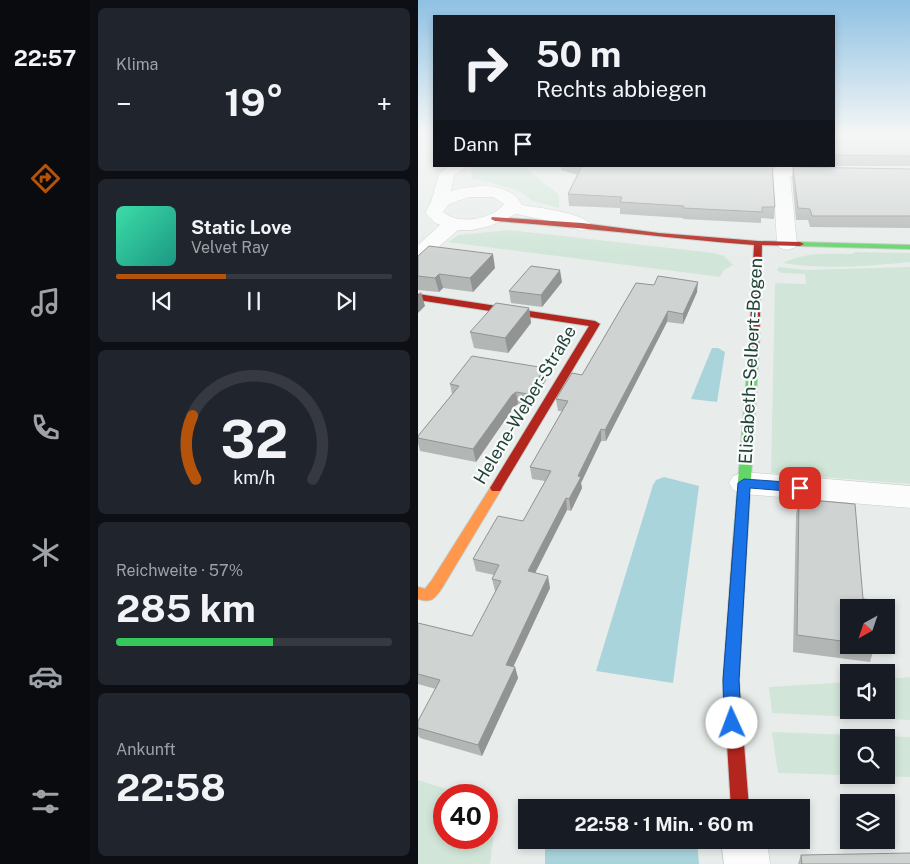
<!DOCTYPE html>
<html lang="de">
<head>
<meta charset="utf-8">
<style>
  :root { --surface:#171b24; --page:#20242c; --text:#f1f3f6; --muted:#9ea1a6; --line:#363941; --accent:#b45309 }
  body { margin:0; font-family:"Public Sans",sans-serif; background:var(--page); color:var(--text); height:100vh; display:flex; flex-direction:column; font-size:19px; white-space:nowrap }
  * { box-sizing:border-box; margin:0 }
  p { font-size:16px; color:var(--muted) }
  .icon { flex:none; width:28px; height:28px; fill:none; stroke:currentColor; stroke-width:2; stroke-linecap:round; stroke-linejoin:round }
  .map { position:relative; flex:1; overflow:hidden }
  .details { display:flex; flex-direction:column; gap:8px; padding:8px; background:#0d0f14; width:328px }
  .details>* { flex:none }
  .guide { position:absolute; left:15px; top:15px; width:402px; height:152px; border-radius:0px; box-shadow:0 2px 8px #0003; background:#171b24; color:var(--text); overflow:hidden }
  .needle { width:32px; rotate:220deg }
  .buttons { position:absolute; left:422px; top:599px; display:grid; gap:10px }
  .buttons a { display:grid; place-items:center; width:55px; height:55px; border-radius:0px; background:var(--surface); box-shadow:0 2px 8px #0003; font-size:25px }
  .speed { position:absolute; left:15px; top:784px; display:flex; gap:10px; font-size:25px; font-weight:700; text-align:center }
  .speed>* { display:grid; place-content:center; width:65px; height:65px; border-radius:50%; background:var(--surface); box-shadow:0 2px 8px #0003; line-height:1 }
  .speed .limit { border:8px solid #d22; background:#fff; color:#111 }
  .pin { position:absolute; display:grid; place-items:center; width:42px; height:42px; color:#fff; margin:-21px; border-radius:10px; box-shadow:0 2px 8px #0006 }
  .me { position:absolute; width:55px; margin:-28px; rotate:358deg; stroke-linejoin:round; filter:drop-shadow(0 0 4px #0008) }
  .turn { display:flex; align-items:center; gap:18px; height:105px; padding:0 20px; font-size:22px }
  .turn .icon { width:65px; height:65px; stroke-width:2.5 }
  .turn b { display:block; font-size:35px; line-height:42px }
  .then { display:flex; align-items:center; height:48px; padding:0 20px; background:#0003; gap:10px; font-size:19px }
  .big { font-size:38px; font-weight:700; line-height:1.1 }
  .details .tile { flex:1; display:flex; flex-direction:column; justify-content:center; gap:8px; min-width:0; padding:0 18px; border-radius:8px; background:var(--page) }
  .details .dial { align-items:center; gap:0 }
  .dial svg { height:130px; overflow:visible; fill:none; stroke:var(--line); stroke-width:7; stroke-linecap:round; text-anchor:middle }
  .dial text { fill:var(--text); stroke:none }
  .song { display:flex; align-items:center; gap:15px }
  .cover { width:60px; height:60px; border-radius:8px; background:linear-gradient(135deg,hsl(160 70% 55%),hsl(170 70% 35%)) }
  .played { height:5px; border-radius:2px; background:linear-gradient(90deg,var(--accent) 40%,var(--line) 40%) }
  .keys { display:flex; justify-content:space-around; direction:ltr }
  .heat { display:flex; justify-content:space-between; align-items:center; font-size:28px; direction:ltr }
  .charge { height:8px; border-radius:4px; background:linear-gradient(90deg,#34c759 57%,var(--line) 0) }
  .trip { position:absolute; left:100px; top:799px; width:292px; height:50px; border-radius:0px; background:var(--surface); box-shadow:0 2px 8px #0003; font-weight:700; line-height:50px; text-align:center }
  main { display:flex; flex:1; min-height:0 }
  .menu { display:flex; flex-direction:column; width:90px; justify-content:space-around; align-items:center; background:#090b0e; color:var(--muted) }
  .menu .icon { width:35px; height:35px }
  .menu .active { color:var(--accent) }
  .menu b { font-size:22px; color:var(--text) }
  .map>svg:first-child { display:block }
  .green { fill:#d1e6d8; fill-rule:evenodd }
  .water { fill:#a9d4db }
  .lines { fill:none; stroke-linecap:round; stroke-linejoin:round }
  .street-casing { stroke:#c5cac8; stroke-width:1 }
  .fast-casing { stroke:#c3cbc8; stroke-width:2 }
  .slow-casing { stroke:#c3cbc8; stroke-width:2 }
  .jam-casing { stroke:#c3cbc8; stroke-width:2 }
  .street { fill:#fcfcfc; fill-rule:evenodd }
  .fast { fill:#63d668; fill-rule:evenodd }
  .slow { fill:#ff974d; fill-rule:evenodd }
  .jam { fill:#b3261e; fill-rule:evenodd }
  .wall { fill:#b2b6b5 }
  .shaded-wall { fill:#919493 }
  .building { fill:#cfd4d2; stroke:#919493 }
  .route { fill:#1a73e8; stroke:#114b97 }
  .labels { text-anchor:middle; stroke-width:4.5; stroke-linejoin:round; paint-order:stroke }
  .street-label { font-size:18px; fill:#24423a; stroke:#f7fbf9 }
</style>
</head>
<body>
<main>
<nav class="menu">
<b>22:57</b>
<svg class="icon active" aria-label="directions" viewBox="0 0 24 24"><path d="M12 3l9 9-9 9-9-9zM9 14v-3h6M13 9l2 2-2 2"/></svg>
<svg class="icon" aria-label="music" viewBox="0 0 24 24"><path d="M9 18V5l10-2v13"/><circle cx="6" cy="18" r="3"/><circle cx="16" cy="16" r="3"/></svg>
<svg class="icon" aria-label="phone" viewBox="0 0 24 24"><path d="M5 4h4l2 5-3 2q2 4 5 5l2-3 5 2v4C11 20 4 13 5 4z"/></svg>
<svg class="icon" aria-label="climate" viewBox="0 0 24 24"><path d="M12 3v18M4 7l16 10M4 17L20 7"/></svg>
<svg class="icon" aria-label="car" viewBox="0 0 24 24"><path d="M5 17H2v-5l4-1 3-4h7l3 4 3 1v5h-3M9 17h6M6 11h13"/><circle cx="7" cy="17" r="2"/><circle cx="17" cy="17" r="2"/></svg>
<svg class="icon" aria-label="filters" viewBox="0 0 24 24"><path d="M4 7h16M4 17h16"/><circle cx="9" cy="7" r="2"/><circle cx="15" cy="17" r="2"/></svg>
</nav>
<section class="details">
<div class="tile"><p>Klima</p>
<div class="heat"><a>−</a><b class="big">19°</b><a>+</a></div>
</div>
<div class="tile">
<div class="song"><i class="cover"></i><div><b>Static Love</b><p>Velvet Ray</p></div></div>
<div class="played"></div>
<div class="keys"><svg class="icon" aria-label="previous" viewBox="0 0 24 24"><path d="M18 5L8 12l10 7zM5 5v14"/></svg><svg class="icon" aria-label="pause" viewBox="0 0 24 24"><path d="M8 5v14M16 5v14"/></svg><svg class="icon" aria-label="next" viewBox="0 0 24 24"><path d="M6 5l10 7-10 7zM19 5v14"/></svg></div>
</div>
<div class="tile dial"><svg viewBox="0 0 100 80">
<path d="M14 69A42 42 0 1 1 86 69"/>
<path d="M14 69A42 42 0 0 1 12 30" stroke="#b45309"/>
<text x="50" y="56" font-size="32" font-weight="700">32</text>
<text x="50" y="72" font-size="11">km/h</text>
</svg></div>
<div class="tile"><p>Reichweite · 57%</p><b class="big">285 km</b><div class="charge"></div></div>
<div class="tile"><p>Ankunft</p><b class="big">22:58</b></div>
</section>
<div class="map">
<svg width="493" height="864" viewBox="0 0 493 864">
  <rect width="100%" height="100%" fill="#e8edeb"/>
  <g class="green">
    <polygon points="54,166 105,166 141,195 141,208 115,201 100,190 63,180 53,179"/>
    <polygon points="91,230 296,253 306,256 315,265 306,270 302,277 30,242 41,235"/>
    <path d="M437 252 492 253V262C452 266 405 270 365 263 385 252 412 254 434 254Z"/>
    <polygon points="361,267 387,270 492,267 492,484 353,473 357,283 388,284 387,274 363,273 359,270"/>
    <polygon points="492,677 492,720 354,713 351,687 431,682 431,710 469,710 469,679"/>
    <path d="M354 732 492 737V777L360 773ZM431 738H469V775H431Z"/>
    <polygon points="0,780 47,795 26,795 26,838 69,838 69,802 79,805 72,864 0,864"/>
  </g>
  <g class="water">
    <polygon points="294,348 300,348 307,352 299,402 273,399"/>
    <polygon points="246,477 281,486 255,683 178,671 235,485 238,480"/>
    <polygon points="127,840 279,840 281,864 127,864"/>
  </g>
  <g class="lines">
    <g class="street-casing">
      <g id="street">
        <path d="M30 166H49L36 176 33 191C55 185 90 180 104 205 120 208 164 212 173 225L170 229 164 231 141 223 98 214 72 226 54 230H40L7 259 0 261V245L22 225 17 223 7 213 13 202 21 174ZM51 197H75L86 204C74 220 40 225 25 212L31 204Z"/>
        <polygon points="363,166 411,167 417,169 419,172 417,175 411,177 372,176 379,244 376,248 369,250 362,248 359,244 355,171 357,168"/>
        <polygon points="326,472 493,486 493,508 326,494 315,490 311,483 315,476"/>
        <polygon points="303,840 349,840 352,864 306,864"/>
      </g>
    </g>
    <g class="fast-casing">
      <g id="fast">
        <polygon points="379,242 493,245 493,249 382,246 378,244"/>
        <polygon points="336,345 341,348 329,542 327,546 322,547 317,546 315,542 331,348"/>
      </g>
    </g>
    <g class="slow-casing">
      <path id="slow" d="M78 484 82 485 84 488 24 588C16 599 14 603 0 599V587L7 589 14 580 74 485Z"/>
    </g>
    <g class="jam-casing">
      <g id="jam">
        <path d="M74 217 164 223 241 233 340 241 382 242 386 244 382 246 344 245 341 348 336 351 331 348 336 245C249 238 164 227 77 221L73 219Z"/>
        <polygon points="0,294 177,321 182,324 82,491 74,491 72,488 171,326 0,300"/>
        <polygon points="322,537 327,538 329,542 321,680 331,808 313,808 305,680 315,542 317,538"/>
      </g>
    </g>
    <use href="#street" class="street"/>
    <use href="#fast" class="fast"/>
    <use href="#slow" class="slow"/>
    <use href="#jam" class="jam"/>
  </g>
  <g class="wall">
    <rect x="416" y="134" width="77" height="32"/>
    <polygon points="141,166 354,166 357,207 356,219 343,218 343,223 265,219 265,218 202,214 202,208 151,206 150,194 160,175 143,170 143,167"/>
    <polygon points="375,167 493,169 493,228 392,227 390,220 378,220 374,178"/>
    <polygon points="0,256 77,268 55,292 25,288 21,292 0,290"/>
    <polygon points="144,282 124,307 93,303 91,291"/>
    <polygon points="218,283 279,292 265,324 249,322 188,441 183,441 163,483 164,488 153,511 149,510 117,573 132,588 95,667 97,667 100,678 64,756 2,738 0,735 0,721 18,689 0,684 0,623 54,636 78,591 77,591 74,579 76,575 58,571 55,559 105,521 127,481 114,479 112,467 144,411 140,411 138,399 164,375"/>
    <polygon points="111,308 113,323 90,353 56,348 52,332"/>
    <polygon points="128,380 112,406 100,404 96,407 58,462 2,451 0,443 0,436 34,394 32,384"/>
    <polygon points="381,499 431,608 431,645 457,645 452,662 375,652 378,515"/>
    <polygon points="383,855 493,864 380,864"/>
  </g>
  <g class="shaded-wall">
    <polygon points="75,254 77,268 55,292 52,278"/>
    <polygon points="142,270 144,282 124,307 123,295"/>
    <polygon points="21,274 25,288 21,292 17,278"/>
    <polygon points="280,282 279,292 265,324 265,314"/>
    <polygon points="3,292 7,306 0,313 0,295"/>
    <polygon points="111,308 113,323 90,353 87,338"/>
    <polygon points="250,311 249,322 188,441 187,430"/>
    <polygon points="127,368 128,380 112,406 110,394"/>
    <polygon points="98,392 100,404 96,407 58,462 55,449 94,395"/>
    <polygon points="183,429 183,441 163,483 164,488 153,511 151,499 160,476"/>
    <polygon points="148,498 149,510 112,583 110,571"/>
    <polygon points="130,576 132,588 91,676 88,665"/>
    <polygon points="97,667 100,678 64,756 60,745"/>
  </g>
  <g class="building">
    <polygon points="416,134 493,134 493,156 416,155"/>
    <polygon points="164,166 354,166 357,207 344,207 344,212 265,208 266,206 202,202 204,197 150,194"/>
    <polygon points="375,167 493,169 493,216 394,216 392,209 380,208"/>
    <polygon points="11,246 75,254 52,278 21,274 17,278 0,276 0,256"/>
    <polygon points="113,266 142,270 123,295 91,291"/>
    <polygon points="240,276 280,282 265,314 250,311 187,430 183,429 160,476 163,477 151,499 148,498 110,571 130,576 88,665 97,667 60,745 0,728 0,721 22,680 0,674 0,623 54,636 83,581 74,579 81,565 55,559 80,516 105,521 133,471 112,467 150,401 138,399 154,373 164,375 218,283 236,285"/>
    <polygon points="78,303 111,308 87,338 52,332"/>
    <polygon points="54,356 127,368 110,394 98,392 94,395 55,449 0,438 0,436 41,386 32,384"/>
    <polygon points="381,499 437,504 445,599 454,600 454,608 431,608 431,642 379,635"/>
    <polygon points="493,853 493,864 384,864 383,855"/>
  </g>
  <linearGradient id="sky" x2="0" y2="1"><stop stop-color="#8fc1e3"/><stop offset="0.53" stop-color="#f5f7f6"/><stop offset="1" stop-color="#f5f7f6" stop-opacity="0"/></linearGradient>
  <rect width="493" height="255" fill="url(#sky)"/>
  <polygon class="route" points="326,479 382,483 388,488 382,492 332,488 321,680 323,723 320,729 314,731 309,729 306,723 305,680 320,483"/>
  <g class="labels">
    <g class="street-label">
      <text transform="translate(333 361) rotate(-87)" y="6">Elisabeth-Selbert-Bogen</text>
      <text transform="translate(107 405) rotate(-59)" y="6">Helene-Weber-Straße</text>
    </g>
  </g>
</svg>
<div class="buttons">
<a><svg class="needle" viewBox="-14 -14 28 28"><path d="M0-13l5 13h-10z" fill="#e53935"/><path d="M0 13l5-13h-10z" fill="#9ea1a6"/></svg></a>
<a><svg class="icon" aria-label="sound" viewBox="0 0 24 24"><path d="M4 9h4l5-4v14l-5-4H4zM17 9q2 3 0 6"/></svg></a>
<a><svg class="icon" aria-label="search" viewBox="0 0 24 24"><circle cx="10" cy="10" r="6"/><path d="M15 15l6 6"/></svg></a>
<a><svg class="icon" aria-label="layers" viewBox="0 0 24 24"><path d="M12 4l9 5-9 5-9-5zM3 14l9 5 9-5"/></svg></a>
</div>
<div class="speed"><div class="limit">40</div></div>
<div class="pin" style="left:382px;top:488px;background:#d93025"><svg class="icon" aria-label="arrive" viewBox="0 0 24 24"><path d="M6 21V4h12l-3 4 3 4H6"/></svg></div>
<svg class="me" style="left:314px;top:723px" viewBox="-20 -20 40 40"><circle r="19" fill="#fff"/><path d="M0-13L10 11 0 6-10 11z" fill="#1a73e8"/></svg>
<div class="trip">22:58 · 1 Min. · 60 m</div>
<div class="guide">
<div class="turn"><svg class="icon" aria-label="right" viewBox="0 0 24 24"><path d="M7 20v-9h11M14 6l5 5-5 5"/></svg><div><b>50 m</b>Rechts abbiegen</div></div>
<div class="then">Dann<svg class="icon" aria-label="arrive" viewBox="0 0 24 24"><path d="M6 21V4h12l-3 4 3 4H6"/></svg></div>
</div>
</div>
</main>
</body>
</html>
